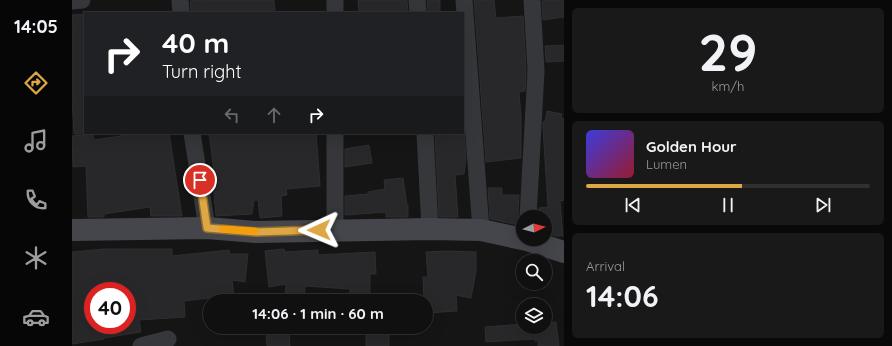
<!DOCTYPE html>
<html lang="en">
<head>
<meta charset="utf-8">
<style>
  :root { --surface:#101010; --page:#191919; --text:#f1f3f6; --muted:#9c9d9f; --line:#303030; --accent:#dea745 }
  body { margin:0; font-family:Quicksand,sans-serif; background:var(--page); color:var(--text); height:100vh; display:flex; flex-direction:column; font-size:15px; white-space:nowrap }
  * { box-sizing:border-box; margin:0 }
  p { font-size:13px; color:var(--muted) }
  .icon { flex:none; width:22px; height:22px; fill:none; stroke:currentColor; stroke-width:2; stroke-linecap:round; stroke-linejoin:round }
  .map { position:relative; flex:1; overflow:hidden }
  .drawer { display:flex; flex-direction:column; gap:8px; padding:8px; background:#090909; width:328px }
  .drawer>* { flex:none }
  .hud { position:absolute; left:12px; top:12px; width:380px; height:122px; border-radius:0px; box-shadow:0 4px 16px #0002,0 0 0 1px var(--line); background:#202124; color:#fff; overflow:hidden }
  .needle { width:26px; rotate:84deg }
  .buttons { position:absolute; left:444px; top:210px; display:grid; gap:8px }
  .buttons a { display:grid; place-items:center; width:36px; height:36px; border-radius:50%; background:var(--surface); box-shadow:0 4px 16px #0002,0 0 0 1px var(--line); font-size:20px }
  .speed { position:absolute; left:12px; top:282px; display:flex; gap:8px; font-size:20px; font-weight:700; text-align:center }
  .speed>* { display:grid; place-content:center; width:52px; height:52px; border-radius:50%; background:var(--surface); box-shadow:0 4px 16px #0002,0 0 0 1px var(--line); line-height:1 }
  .speed .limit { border:6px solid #d22; background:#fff; color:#111 }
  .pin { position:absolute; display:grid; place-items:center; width:34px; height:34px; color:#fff; margin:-17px; border:2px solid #fff; border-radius:50%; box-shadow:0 1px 4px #0007 }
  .me { position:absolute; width:44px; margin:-22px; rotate:269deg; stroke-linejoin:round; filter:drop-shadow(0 0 3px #0008) }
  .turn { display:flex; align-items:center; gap:14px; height:84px; padding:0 12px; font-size:18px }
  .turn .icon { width:52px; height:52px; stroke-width:2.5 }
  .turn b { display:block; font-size:28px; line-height:34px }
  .lanes { display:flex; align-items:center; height:38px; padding:0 12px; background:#0003; justify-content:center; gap:20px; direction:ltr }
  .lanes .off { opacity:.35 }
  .big { font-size:30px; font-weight:700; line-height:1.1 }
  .drawer .tile { flex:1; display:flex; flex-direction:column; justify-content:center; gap:6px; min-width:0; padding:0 14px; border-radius:6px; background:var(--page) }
  .drawer .dial { align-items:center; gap:0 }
  .dial b { font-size:52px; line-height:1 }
  .song { display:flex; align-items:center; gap:12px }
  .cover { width:48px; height:48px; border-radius:6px; background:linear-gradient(135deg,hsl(240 70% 55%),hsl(350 70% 35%)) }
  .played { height:4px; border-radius:2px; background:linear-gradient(90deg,var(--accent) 55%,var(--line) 55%) }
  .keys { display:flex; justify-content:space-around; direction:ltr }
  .trip { position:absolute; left:131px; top:294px; width:230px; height:40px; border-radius:20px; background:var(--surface); box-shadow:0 4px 16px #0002,0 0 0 1px var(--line); font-weight:700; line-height:40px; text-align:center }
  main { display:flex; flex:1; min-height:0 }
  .dock { display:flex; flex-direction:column; width:72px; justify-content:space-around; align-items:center; background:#060606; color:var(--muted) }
  .dock .icon { width:28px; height:28px }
  .dock .on { color:var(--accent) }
  .dock b { font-size:18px; color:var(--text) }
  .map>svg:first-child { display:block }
  .building { fill:#28282a; stroke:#2f2f32; fill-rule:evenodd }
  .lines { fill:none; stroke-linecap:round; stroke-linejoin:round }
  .street { stroke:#36373b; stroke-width:17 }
  .secondary { stroke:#45464b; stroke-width:22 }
  .route-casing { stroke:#906d2d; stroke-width:10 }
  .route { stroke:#dea745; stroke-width:7 }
  .slow { stroke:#f59e0b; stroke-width:7 }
</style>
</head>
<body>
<main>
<nav class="dock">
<b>14:05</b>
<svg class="icon on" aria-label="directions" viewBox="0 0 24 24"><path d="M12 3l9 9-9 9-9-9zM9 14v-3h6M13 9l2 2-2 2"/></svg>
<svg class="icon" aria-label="music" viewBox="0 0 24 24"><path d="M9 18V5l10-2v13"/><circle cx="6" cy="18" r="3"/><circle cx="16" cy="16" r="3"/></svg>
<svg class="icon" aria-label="phone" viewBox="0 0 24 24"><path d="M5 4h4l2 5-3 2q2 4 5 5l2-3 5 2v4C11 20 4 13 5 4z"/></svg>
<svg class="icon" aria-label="climate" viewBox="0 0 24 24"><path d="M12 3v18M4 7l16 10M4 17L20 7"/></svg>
<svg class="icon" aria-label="car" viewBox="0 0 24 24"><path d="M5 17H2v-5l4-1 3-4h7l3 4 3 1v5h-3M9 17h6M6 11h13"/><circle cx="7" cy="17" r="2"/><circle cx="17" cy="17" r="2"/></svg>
</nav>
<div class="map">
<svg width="492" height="346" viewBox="0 0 492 346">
  <rect width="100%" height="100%" fill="#151516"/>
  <g class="building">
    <polygon points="130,0 202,0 203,13 119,13 118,1"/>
    <polygon points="286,0 335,0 336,13 287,13"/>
    <polygon points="355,0 368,0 368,13 356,13"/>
    <polygon points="402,0 422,0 424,18 451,16 454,71 453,91 447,92 449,116 449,158 414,162"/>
    <polygon points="480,0 492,0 492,17 471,20 470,1"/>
    <polygon points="13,14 13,134 2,134 0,98 0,15"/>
    <polygon points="492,45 492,61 474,62 473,46"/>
    <polygon points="475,111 490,114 489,118 492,119 492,200 488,201 491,236 484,236 473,233 473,217 466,217 467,208 476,207 471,128 471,122 473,122"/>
    <polygon points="68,133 97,133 110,216 79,216 78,207 32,214 32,217 16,217 14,166 1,167 0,136 21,134 22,140"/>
    <polygon points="137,133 244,133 248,186 214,189 215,195 209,196 210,216 188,218 186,200 182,200 180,214 144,216 140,171 142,171"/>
    <polygon points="363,133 392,133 394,157 392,174 383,175 386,217 367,217"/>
    <polygon points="297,145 300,163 273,167 273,149"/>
    <polygon points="331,178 335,205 336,205 336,217 314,217 314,212 273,215 273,196 296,194 296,192 313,189 312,180"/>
    <polygon points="416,188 430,188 430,195 447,195 446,217 447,222 451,226 418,219"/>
    <path d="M32 249H100V256L157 250 158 254H176L173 282 160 280 162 295 112 301 113 317 67 320 69 332 32 338V339L0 344V252ZM55 287V325H21V291Z"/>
    <polygon points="212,249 213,252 246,250 246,255 303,252 304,274 298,274 298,301 280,301 280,294 278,294 278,289 233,286 232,301 213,301 214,284 197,287 193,251"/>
    <polygon points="375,251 404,252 404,271 399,298 384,295 385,311 354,313 354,301 352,301 351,277 356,277 354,252"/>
    <polygon points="484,322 487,346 466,346 466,341 463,341 462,339 414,342 413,327 451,324 451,327 473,327 473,323"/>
    <polygon points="294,330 317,331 317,346 294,346"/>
    <polygon points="217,332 218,346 195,346 194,334"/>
  </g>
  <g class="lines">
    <g class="street">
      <polyline points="108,0 109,13"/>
      <polyline points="345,0 346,13"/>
      <polyline points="392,0 409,230"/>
      <polyline points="0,1 10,0"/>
      <polyline points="263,13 263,0"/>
      <polyline points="120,133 135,228"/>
      <polyline points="353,133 358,229"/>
      <polyline points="456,217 464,71 460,0"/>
      <polyline points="263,230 263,133"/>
      <polyline points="69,346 96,339"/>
    </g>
    <polyline class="secondary" points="0,230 135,228 184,232 358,229 409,230 455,240 492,252"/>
  </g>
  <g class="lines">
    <g class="route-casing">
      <polyline id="route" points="128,180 135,228 184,232 247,230"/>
    </g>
    <use href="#route" class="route"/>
    <polyline class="slow" points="151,229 183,231"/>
  </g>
</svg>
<div class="buttons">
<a><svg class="needle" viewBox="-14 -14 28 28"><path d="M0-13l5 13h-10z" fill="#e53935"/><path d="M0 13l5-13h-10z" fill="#9c9d9f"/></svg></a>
<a><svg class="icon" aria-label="search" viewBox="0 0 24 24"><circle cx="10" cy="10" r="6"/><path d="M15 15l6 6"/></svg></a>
<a><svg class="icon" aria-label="layers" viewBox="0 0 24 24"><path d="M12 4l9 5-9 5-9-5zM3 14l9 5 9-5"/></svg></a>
</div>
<div class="speed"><div class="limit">40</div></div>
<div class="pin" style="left:128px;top:180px;background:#d93025"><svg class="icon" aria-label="arrive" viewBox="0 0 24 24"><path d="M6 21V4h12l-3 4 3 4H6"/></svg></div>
<svg class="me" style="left:247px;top:230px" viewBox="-20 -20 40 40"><path d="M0-17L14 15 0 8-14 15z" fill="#dea745" stroke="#fff" stroke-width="4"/></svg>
<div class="trip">14:06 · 1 min · 60 m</div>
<div class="hud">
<div class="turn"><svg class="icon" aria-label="right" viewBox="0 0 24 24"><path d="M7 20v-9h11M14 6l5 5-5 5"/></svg><div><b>40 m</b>Turn right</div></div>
<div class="lanes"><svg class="icon off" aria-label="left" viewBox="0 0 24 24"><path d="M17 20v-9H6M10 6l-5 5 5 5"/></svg><svg class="icon off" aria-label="ahead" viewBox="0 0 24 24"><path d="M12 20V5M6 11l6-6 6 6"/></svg><svg class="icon" aria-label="right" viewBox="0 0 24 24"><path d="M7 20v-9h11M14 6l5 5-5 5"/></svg></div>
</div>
</div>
<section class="drawer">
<div class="tile dial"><b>29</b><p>km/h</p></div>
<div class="tile">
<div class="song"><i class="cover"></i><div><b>Golden Hour</b><p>Lumen</p></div></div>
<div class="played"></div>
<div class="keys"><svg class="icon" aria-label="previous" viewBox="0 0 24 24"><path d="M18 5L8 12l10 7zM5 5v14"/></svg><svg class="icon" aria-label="pause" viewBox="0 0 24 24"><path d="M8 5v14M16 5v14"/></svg><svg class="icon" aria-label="next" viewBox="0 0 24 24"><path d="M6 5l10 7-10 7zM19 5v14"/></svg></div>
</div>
<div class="tile"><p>Arrival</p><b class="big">14:06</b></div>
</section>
</main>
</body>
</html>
